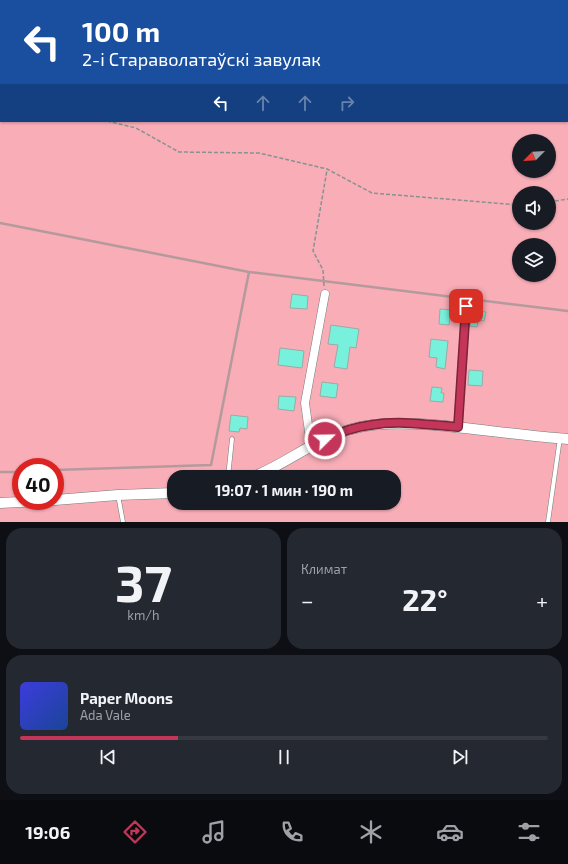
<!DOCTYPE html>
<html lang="ru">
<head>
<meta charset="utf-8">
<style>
  :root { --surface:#171b24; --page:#242831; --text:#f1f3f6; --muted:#9ea1a6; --line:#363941; --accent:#c4355a }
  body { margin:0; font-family:"Exo 2",sans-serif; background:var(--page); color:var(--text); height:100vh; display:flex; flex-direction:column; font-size:15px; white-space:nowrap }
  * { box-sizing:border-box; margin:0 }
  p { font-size:13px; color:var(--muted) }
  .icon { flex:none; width:22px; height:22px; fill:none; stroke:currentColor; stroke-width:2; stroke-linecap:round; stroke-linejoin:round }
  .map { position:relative; height:522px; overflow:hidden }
  .side { display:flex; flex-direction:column; gap:6px; padding:6px; background:#0d0f14; flex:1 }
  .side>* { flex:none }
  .guide { position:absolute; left:0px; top:0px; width:568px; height:122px; box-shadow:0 1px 3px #0004; background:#1a4fa0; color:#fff; overflow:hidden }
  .needle { width:26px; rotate:246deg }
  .fabs { position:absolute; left:512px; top:134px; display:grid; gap:8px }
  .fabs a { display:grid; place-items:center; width:44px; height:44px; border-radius:50%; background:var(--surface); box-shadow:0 1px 3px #0004; font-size:20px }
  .speed { position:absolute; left:12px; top:458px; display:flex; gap:8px; font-size:20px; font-weight:700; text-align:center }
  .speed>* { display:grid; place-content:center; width:52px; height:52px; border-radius:50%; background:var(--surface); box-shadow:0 1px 3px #0004; line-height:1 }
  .speed .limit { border:6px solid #d22; background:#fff; color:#111 }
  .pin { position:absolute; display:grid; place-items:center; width:34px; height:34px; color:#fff; margin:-17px; border-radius:8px; box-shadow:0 2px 6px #0006 }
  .me { position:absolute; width:44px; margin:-22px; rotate:67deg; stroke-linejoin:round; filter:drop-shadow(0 0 3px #0008) }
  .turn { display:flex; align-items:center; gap:14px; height:84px; padding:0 16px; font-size:18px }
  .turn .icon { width:52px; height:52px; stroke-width:2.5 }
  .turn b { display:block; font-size:28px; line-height:34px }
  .lanes { display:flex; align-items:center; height:38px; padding:0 16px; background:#0003; justify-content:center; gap:20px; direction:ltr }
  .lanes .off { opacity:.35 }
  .big { font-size:30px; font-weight:700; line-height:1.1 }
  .side .card { flex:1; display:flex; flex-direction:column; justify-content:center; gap:6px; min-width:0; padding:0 14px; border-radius:16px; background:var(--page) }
  .side .dial { align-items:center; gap:0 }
  .dial b { font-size:52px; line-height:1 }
  .song { display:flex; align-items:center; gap:12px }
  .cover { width:48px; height:48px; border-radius:6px; background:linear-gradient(135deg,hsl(240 70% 55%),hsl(220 70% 35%)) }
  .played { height:4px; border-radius:2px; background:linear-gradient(90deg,var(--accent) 30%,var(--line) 30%) }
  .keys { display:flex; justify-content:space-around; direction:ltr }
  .heat { display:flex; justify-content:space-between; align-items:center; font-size:22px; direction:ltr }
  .side .tiles { flex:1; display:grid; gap:6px; grid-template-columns:1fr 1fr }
  .card:last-child { grid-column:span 2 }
  .trip { position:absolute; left:167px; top:470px; width:234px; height:40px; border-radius:16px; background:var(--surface); box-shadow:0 1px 3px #0004; font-weight:700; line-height:40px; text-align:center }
  .tabs { display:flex; height:64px; justify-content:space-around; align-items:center; background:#090b0e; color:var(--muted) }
  .tabs .icon { width:28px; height:28px }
  .tabs .on { color:var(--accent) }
  .tabs b { font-size:18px; color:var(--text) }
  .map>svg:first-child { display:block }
  .green { fill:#f8adb7; fill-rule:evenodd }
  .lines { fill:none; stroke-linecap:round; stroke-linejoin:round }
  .stream { stroke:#b49a9c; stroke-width:2.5 }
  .building { fill:#78f1dc; stroke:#9baaa6 }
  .service-casing { stroke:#6f7e7a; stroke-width:5 }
  .minor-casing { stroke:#6f7e7a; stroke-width:9 }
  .tertiary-casing { stroke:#6f7e7a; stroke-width:11 }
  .path { stroke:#879391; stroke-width:1.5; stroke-dasharray:4 2; stroke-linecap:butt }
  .service { stroke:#fff; stroke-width:4 }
  .minor { stroke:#fff; stroke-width:8 }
  .tertiary { stroke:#fff; stroke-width:10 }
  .route-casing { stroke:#7f223a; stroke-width:10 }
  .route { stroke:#c4355a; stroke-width:7 }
</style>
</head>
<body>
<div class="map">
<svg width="568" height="522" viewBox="0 0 568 522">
  <rect width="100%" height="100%" fill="#e7f8f4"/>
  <path class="green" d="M0 0H568V522H0ZM1 1H567V121H1ZM519 141H549V171H519ZM519 193H549V223H519ZM519 245H549V275H519ZM21 467H55V501H21ZM174 477H394V503H174Z"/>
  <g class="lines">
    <g class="stream">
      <polyline points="0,223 249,272 568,311"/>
      <polyline points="55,470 211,465 249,272"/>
      <polyline points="0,472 21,472"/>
    </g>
  </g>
  <g class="building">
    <polygon points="292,294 308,296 307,309 290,308"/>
    <polygon points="440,309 451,310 449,325 439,324"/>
    <polygon points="471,310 486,312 484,321 478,320 477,327 470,326"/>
    <polygon points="331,325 359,329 356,348 350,347 347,369 334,367 338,345 328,344"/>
    <polygon points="431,339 448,341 445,369 436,367 437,358 429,357"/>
    <polygon points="280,348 304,351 302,368 278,365"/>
    <polygon points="469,370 483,371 482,386 468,385"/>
    <polygon points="322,382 338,384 336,398 320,396"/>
    <polygon points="432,387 442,388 441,393 444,393 443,402 430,401"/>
    <polygon points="279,396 296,397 294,411 278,409"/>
    <polygon points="231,415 248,417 247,429 240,428 239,432 229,431"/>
  </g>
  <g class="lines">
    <g class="service-casing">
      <g id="service">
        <polyline points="228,477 232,439"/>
        <polyline points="118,495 123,522"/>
        <polyline points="548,522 560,438"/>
      </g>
    </g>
    <g class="minor-casing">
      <g id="minor">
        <polyline points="458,427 466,306"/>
        <polyline points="311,446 305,403 325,294"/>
      </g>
    </g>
    <g class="tertiary-casing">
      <g id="tertiary">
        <path d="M253 477C283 465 309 444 339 433 371 421 403 423 435 425 480 429 524 436 568 439"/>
        <polyline points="55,500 118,495 174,493"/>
        <polyline points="0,503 40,501"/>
      </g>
    </g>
    <g class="path">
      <polyline points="0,82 1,82"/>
      <polyline points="107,121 136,128 179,152 259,153 327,169 372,193 519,205"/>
      <polyline points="549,202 568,199"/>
      <polyline points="324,286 323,270 313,251 327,170"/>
    </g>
    <use href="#service" class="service"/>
    <use href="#minor" class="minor"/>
    <use href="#tertiary" class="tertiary"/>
  </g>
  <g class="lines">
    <g class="route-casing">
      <path id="route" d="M325 439C340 432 355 427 371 425 400 420 429 425 458 427L466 306"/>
    </g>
    <use href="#route" class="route"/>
  </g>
</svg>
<div class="fabs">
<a><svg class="needle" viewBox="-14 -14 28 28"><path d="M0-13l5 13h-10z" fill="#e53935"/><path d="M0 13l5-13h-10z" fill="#9ea1a6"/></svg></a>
<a><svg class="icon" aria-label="sound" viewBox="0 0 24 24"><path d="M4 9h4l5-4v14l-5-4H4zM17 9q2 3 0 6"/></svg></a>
<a><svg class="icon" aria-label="layers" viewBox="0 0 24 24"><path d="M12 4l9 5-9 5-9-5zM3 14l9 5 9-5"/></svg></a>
</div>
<div class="speed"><div class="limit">40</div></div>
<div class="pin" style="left:466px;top:306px;background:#d93025"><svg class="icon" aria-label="arrive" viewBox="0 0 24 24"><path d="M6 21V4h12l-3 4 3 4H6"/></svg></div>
<svg class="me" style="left:325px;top:439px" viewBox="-20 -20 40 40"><circle r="17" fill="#c4355a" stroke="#fff" stroke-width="3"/><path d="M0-11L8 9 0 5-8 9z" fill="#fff"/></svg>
<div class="trip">19:07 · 1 мин · 190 m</div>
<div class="guide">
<div class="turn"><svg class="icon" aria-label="left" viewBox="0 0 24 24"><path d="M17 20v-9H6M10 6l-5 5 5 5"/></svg><div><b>100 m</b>2-і Стараволатаўскі завулак</div></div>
<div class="lanes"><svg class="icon" aria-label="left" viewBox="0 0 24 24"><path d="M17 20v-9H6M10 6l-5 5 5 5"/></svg><svg class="icon off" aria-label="ahead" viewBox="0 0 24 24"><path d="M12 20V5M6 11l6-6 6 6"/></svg><svg class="icon off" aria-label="ahead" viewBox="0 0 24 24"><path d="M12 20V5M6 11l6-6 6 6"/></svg><svg class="icon off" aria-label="right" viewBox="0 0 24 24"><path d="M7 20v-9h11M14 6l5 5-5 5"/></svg></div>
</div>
</div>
<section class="side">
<div class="tiles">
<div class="card dial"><b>37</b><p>km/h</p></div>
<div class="card"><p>Климат</p>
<div class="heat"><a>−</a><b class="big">22°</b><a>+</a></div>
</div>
<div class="card">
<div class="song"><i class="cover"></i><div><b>Paper Moons</b><p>Ada Vale</p></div></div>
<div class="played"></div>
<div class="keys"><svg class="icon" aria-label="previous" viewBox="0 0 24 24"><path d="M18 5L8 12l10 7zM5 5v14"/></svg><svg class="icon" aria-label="pause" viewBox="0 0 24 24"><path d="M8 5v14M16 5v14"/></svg><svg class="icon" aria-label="next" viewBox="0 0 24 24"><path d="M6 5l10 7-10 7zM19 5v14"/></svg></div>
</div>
</div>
</section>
<nav class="tabs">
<b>19:06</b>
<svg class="icon on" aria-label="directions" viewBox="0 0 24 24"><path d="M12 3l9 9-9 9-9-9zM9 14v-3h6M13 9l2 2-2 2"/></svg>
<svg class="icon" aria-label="music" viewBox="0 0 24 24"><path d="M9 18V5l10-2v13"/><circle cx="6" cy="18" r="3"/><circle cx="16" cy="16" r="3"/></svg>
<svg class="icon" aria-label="phone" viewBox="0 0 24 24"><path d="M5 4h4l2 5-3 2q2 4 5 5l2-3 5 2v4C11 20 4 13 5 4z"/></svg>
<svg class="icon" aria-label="climate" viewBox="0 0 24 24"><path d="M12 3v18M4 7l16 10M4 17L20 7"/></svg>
<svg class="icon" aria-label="car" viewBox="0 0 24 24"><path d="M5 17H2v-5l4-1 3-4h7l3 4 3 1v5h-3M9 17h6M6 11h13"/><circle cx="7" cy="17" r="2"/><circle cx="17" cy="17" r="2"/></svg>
<svg class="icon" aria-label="filters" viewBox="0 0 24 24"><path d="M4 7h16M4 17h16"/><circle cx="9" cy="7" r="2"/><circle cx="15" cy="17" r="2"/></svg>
</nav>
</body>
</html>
